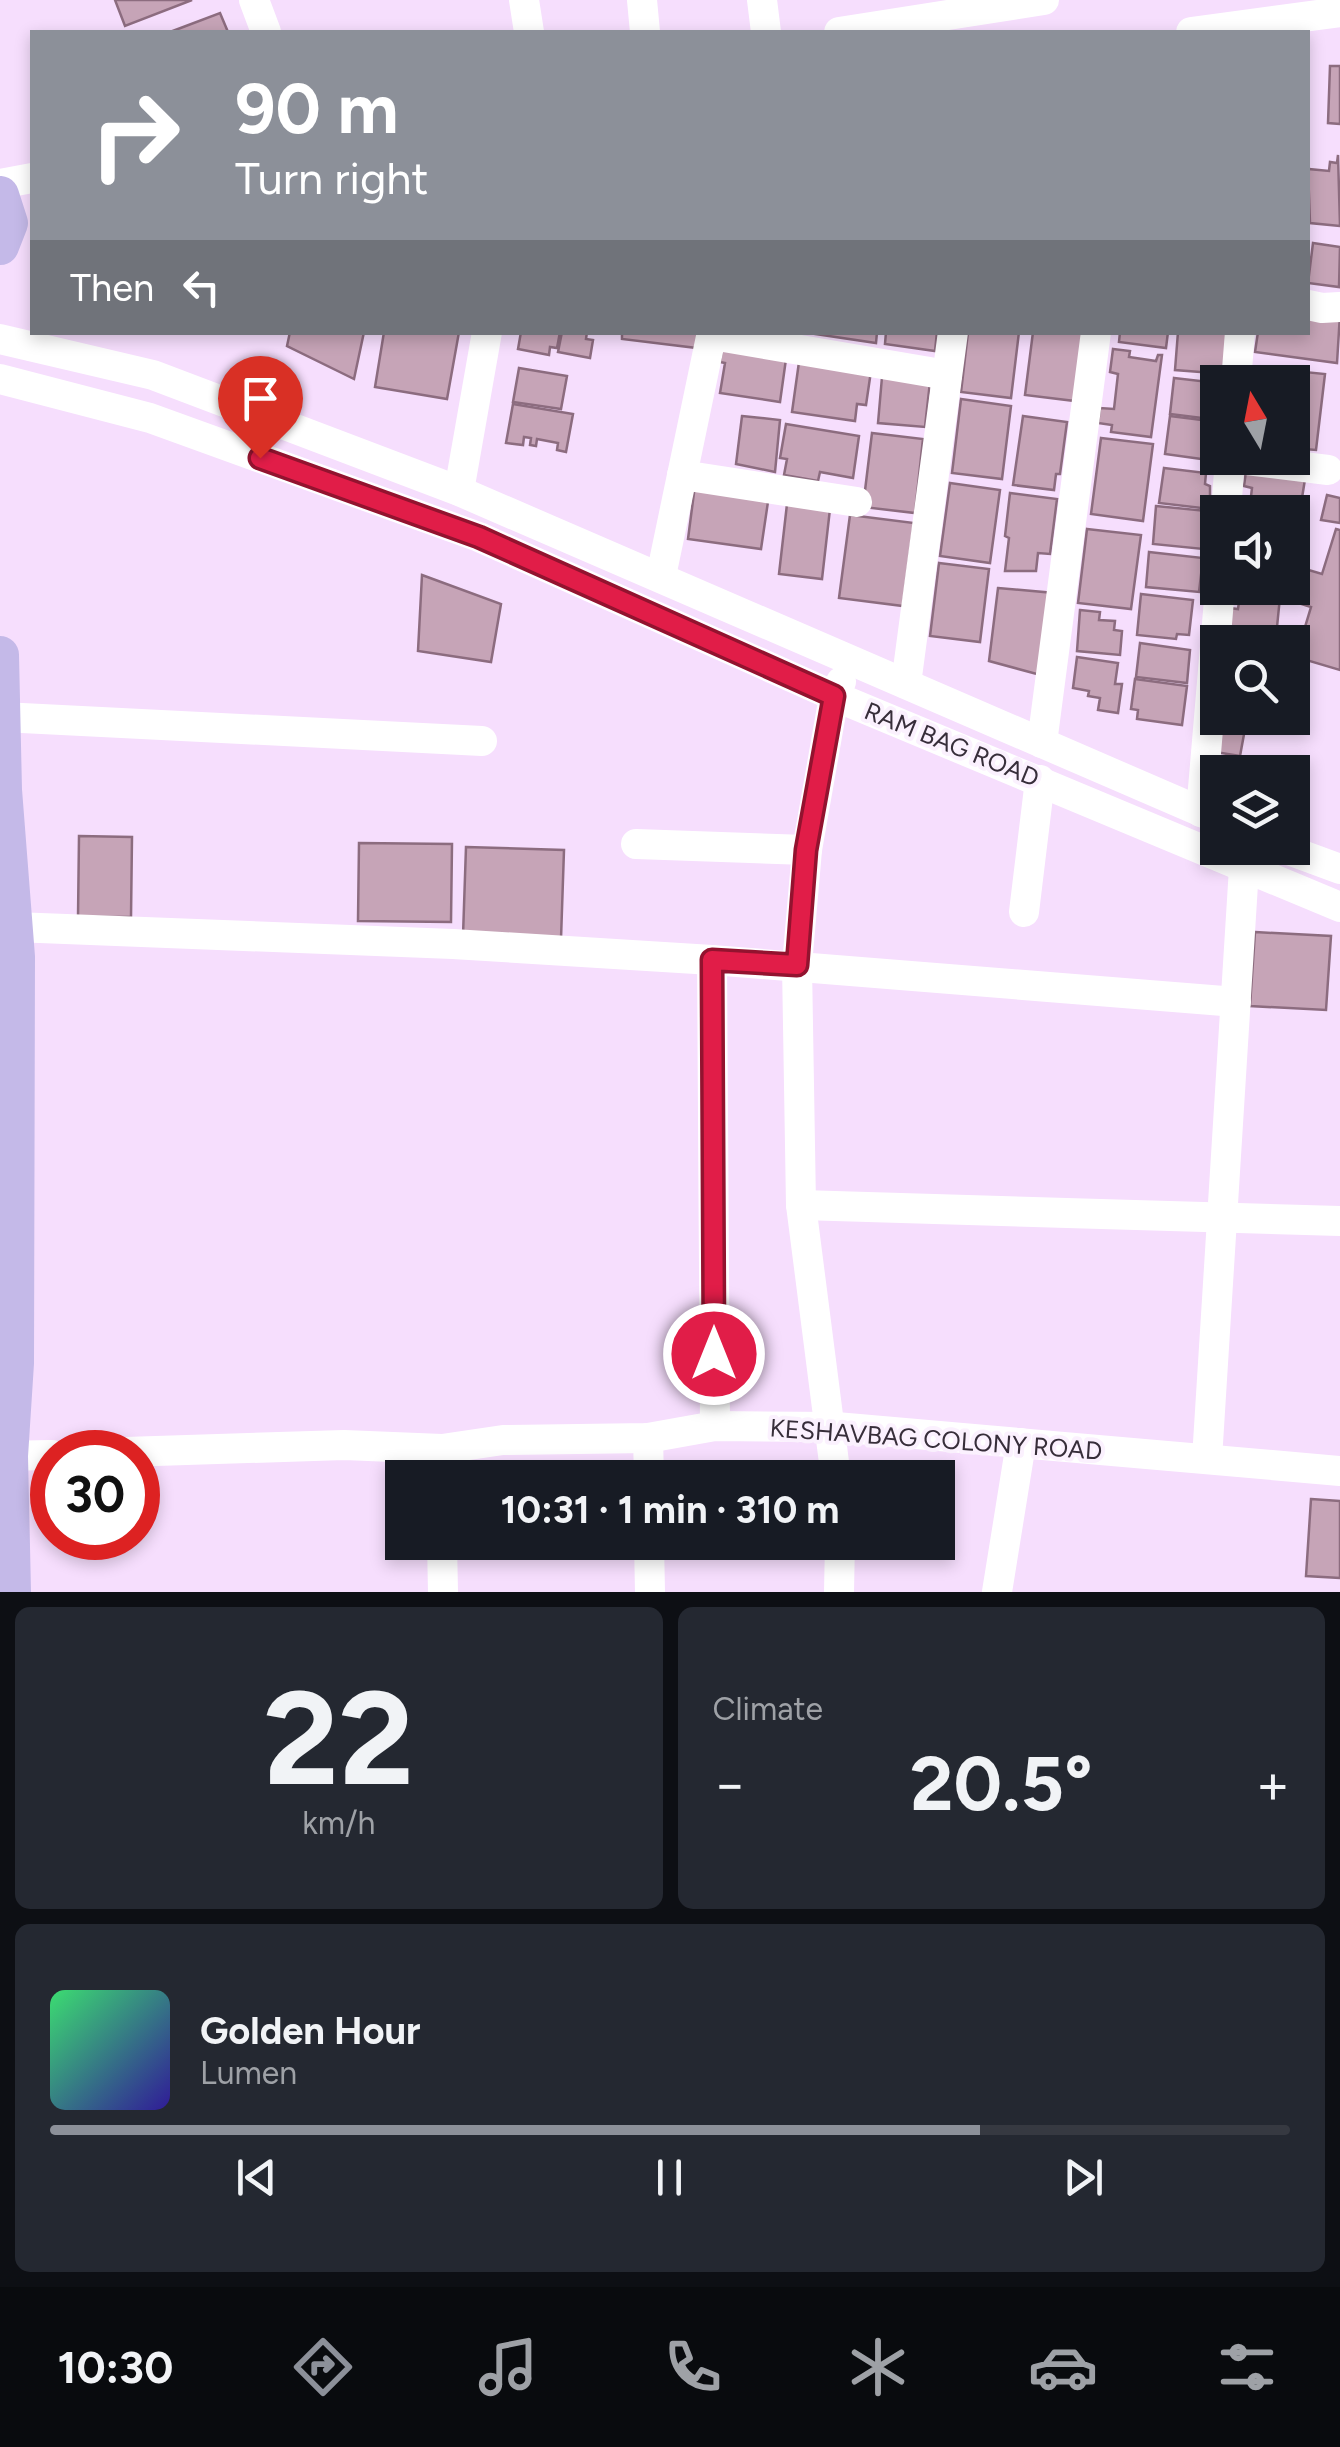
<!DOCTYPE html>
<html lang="en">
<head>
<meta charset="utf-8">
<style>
  :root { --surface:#171b24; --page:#242831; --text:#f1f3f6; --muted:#9ea1a6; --line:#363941; --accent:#8c9099 }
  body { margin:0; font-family:Figtree,sans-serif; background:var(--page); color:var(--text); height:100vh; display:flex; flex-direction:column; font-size:38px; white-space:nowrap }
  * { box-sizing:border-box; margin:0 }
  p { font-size:32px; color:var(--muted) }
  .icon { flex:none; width:55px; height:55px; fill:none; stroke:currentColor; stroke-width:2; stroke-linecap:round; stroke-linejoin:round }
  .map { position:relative; height:1592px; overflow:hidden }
  .side { display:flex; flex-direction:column; gap:15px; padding:15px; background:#0d0f14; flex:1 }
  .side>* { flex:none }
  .guide { position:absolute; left:30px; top:30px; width:1280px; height:305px; border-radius:0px; box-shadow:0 5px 15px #0003; background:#8c9099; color:#fff; overflow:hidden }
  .needle { width:65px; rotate:350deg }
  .tools { position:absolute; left:1200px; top:365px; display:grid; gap:20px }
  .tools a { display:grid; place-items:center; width:110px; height:110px; border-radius:0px; background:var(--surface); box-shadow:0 5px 15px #0003; font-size:50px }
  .speed { position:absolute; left:30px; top:1430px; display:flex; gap:20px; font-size:50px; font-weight:700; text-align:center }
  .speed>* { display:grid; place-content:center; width:130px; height:130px; border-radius:50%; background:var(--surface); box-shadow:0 5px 15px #0003; line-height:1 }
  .speed .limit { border:15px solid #d22; background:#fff; color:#111 }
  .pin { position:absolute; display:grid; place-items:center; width:85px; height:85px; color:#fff; margin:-102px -42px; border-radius:50% 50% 50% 0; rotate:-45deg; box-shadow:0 0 10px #0007 }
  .pin .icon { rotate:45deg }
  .me { position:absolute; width:110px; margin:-55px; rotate:0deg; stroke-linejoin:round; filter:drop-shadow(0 0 8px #0008) }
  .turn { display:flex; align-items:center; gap:35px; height:210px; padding:0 40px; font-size:45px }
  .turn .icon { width:130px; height:130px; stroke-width:2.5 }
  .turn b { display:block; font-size:70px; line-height:85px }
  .then { display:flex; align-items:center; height:95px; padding:0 40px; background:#0003; gap:20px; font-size:38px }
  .big { font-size:75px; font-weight:700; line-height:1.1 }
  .side .tile { flex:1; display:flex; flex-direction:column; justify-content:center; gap:15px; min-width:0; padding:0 35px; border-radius:15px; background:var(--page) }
  .side .dial { align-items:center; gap:0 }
  .dial b { font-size:130px; line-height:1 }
  .song { display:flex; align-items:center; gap:30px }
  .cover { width:120px; height:120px; border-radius:15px; background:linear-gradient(135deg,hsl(140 70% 55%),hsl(250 70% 35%)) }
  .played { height:10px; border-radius:5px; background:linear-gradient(90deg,var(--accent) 75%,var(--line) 75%) }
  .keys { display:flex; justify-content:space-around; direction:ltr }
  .heat { display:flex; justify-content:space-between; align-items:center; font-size:55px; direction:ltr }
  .side .tiles { flex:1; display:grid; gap:15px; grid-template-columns:1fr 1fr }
  .tile:last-child { grid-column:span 2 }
  .trip { position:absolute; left:385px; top:1460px; width:570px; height:100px; border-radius:0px; background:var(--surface); box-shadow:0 5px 15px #0003; font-weight:700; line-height:100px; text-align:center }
  .tab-bar { display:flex; height:160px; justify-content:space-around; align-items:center; background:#090b0e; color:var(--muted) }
  .tab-bar .icon { width:70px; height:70px }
  .tab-bar .active { color:var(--accent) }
  .tab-bar b { font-size:45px; color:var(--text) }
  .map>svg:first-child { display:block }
  .building { fill:#c6a4b7; stroke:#8c6c7f; stroke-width:2.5 }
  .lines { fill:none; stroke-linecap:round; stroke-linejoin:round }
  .minor { stroke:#fff; stroke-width:30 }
  .major { stroke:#c4b9e8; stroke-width:38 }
  .route-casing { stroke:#92132f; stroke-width:25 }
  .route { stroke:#e11d48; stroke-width:18 }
  .labels { text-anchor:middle; stroke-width:8; stroke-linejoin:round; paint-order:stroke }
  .street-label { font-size:25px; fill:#372e3a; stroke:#fbf1fe }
</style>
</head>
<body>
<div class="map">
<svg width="1340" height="1592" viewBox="0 0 1340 1592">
  <rect width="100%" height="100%" fill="#f6defd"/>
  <g class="building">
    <polygon points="115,0 192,0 125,26"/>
    <polygon points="220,13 228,32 170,32"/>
    <polygon points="1330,66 1340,66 1340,124 1328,123"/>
    <polygon points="1338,155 1340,226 1310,223 1308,169 1329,171 1330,162 1337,163"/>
    <polygon points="1313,243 1340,247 1339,287 1308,283"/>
    <polygon points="1308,310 1340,314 1337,363 1255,352 1258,332 1308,332"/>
    <polygon points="290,332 364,332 354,379 287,346"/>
    <polygon points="384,332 459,332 447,399 375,387"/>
    <polygon points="521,332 560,332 557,348 550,347 549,355 518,349"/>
    <polygon points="562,332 587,332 586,339 593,340 590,358 558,352"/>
    <polygon points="622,332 699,332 697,348 622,339"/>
    <polygon points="802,332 877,332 876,343"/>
    <polygon points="886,332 937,332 935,351 885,344"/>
    <polygon points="968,332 1019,332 1011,398 961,392"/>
    <polygon points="1033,332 1084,332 1075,401 1025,395"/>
    <polygon points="1120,332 1168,332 1166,348 1119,342"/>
    <polygon points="1178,332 1229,332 1226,374 1175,370"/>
    <polygon points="1113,349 1130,351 1129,357 1156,361 1158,355 1162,355 1151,437 1111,432 1112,425 1098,423 1100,408 1114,409 1118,374 1110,372"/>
    <polygon points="722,350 786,359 780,402 720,393 725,363 720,362"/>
    <polygon points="799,362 871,371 866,405 857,404 855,421 792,412"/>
    <polygon points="1255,367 1325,374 1316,450 1292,448 1292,382 1254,382"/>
    <polygon points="519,368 567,376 561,409 513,402"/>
    <polygon points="882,377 930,382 925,427 878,423"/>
    <polygon points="1174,378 1218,383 1218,420 1170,414"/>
    <polygon points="961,399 1011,406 1002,479 952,473"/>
    <polygon points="513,404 573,414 566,452 557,450 558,443 537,439 536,446 530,445 531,438 524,437 523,445 506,443"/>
    <polygon points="742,416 780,420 775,472 736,464"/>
    <polygon points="1023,416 1067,422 1060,474 1056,474 1054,490 1013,485"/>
    <polygon points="1170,416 1218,422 1216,461 1165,454"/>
    <polygon points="786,424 859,436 853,478 820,472 818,481 784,475 787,459 780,458"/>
    <polygon points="872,433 923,439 915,513 863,507"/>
    <polygon points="1101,438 1153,444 1143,521 1091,514"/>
    <polygon points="1247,464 1306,473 1293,554 1292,512 1241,512 1242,504 1250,505 1252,488 1244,486"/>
    <polygon points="1164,468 1206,473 1205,484 1210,486 1210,509 1159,503"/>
    <polygon points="950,483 1000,490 990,563 940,556"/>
    <polygon points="695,485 769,495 761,549 688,539"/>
    <polygon points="1010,493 1057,499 1050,554 1038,553 1036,571 1005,571 1009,538 1005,536"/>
    <polygon points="1327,495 1340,498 1340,523 1321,520"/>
    <polygon points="787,504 830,509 822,579 779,574"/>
    <polygon points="1156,506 1207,511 1203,549 1153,544"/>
    <polygon points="850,515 914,523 903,606 839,598"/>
    <polygon points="1087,529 1141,535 1131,609 1078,603"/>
    <polygon points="1336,529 1340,530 1340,670 1296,657 1311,607 1292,601 1302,568 1322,574"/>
    <polygon points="1149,552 1203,558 1199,592 1146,587"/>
    <polygon points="939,563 989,569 980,642 930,636"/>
    <polygon points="422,575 501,604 491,662 418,651"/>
    <polygon points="998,588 1054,593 1044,676 989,661"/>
    <polygon points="1228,588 1292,588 1290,598 1280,597 1276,637 1226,632 1229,608 1238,609 1240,595 1228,593"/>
    <polygon points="1141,594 1193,600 1189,635 1177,634 1176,639 1137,635"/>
    <polygon points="1080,610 1100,612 1099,620 1115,621 1114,630 1122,631 1120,655 1077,651"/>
    <polygon points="1140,643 1190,650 1187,683 1136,677"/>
    <polygon points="1077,657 1118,663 1115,684 1122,684 1118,713 1098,710 1100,698 1088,696 1089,691 1073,688"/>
    <polygon points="1135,679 1187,686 1182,725 1137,719 1138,710 1131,709"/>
    <polygon points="1218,718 1247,718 1240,756 1209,751"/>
    <polygon points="79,836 132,837 131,917 78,917"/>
    <polygon points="359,843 452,844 451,922 358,921"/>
    <polygon points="466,847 564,850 561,939 463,936"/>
    <polygon points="1255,932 1331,936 1326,1010 1250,1006"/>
    <polygon points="1311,1499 1340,1501 1340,1578 1306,1576"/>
  </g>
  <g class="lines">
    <g class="minor">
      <polyline points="254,0 266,32"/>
      <polyline points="524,0 529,32"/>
      <polyline points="642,0 645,32"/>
      <polyline points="762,0 766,32"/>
      <polyline points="839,32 1044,0"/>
      <polyline points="1191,32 1340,12"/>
      <polyline points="0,184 32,178"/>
      <polyline points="1308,305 1322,308 1340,307"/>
      <polyline points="712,335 947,375"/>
      <polyline points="0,339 153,375 459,491 1218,819"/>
      <polyline points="0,379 150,418 479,537 834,696 1340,907"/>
      <polyline points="1236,382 1240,332"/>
      <polyline points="1230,458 1328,470"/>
      <polyline points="682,475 857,502"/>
      <polyline points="459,491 487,332"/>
      <polyline points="1226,512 1230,458"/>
      <polyline points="661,576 712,332"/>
      <polyline points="906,684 953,332"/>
      <polyline points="2,717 482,741"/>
      <polyline points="1042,743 1096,332"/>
      <polyline points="1201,812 1220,588"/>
      <polyline points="636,844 807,850"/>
      <polyline points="1283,848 1340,869"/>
      <polyline points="1024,912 1040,780"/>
      <polyline points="14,927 453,944 712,960 1236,1002"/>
      <polyline points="712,960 715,1426"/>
      <polyline points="801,1205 1340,1221"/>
      <polyline points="648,1438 649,1478"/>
      <polyline points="125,1452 344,1445 442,1449"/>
      <polyline points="0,1456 52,1455"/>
      <polyline points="1207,1459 1244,868"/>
      <polyline points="437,1478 442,1449 503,1440 648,1438 715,1426 836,1427 1340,1471"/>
      <polyline points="836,1478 801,1205 797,965 807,850 834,696 841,682"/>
      <polyline points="442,1542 443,1592"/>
      <polyline points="649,1542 650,1592"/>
      <polyline points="839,1592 840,1542"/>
      <polyline points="997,1592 1021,1443"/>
    </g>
    <g class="major">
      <polyline points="0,195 9,223 0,246"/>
      <polyline points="0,655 3,790 16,957 15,1363 9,1456 12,1592"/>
    </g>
  </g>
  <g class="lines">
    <g class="route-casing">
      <polyline id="route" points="260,458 479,537 834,696 806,850 797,965 712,960 714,1354"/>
    </g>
    <use href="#route" class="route"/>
  </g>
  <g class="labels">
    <g class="street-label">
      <text transform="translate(952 744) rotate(22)" y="9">RAM BAG ROAD</text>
      <text transform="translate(936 1439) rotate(4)" y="9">KESHAVBAG COLONY ROAD</text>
    </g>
  </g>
</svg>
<div class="tools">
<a><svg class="needle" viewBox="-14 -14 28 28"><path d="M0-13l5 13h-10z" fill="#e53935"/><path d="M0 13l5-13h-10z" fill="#9ea1a6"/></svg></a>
<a><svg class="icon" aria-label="sound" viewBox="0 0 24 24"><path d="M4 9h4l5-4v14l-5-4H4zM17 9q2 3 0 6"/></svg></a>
<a><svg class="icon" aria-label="search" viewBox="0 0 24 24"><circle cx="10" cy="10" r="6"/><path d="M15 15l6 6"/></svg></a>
<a><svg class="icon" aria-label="layers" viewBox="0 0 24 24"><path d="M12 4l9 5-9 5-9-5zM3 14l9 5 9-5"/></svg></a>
</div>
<div class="speed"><div class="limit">30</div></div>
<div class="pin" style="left:260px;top:458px;background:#d93025"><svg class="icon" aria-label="arrive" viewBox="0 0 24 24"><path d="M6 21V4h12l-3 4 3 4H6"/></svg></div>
<svg class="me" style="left:714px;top:1354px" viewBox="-20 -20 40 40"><circle r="17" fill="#e11d48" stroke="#fff" stroke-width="3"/><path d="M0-11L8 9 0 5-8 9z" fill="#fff"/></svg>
<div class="trip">10:31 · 1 min · 310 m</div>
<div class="guide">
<div class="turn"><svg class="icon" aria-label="right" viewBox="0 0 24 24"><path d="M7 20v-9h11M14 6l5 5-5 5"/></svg><div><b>90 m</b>Turn right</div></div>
<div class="then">Then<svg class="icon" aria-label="left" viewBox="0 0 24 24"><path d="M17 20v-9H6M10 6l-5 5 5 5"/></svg></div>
</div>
</div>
<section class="side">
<div class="tiles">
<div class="tile dial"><b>22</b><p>km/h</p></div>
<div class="tile"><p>Climate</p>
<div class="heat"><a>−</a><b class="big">20.5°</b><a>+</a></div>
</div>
<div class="tile">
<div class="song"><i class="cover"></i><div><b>Golden Hour</b><p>Lumen</p></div></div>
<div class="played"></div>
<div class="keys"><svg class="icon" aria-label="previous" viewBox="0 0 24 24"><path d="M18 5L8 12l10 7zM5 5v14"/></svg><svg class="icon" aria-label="pause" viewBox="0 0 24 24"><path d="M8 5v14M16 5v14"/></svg><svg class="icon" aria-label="next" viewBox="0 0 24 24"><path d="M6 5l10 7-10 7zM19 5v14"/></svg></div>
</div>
</div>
</section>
<nav class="tab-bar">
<b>10:30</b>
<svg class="icon active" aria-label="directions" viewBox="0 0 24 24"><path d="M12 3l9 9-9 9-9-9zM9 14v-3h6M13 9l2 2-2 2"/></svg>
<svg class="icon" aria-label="music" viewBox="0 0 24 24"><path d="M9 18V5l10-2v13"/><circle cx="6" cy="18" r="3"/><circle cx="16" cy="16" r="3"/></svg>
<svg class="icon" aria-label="phone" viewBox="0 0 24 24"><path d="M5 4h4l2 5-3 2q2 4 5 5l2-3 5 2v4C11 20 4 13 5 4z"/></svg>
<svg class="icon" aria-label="climate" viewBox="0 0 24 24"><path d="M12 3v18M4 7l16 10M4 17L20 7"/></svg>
<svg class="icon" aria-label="car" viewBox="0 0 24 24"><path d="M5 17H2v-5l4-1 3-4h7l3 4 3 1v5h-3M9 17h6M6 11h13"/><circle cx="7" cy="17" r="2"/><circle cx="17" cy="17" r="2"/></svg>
<svg class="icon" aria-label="filters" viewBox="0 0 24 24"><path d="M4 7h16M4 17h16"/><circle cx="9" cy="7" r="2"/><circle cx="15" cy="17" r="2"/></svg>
</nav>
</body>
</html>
